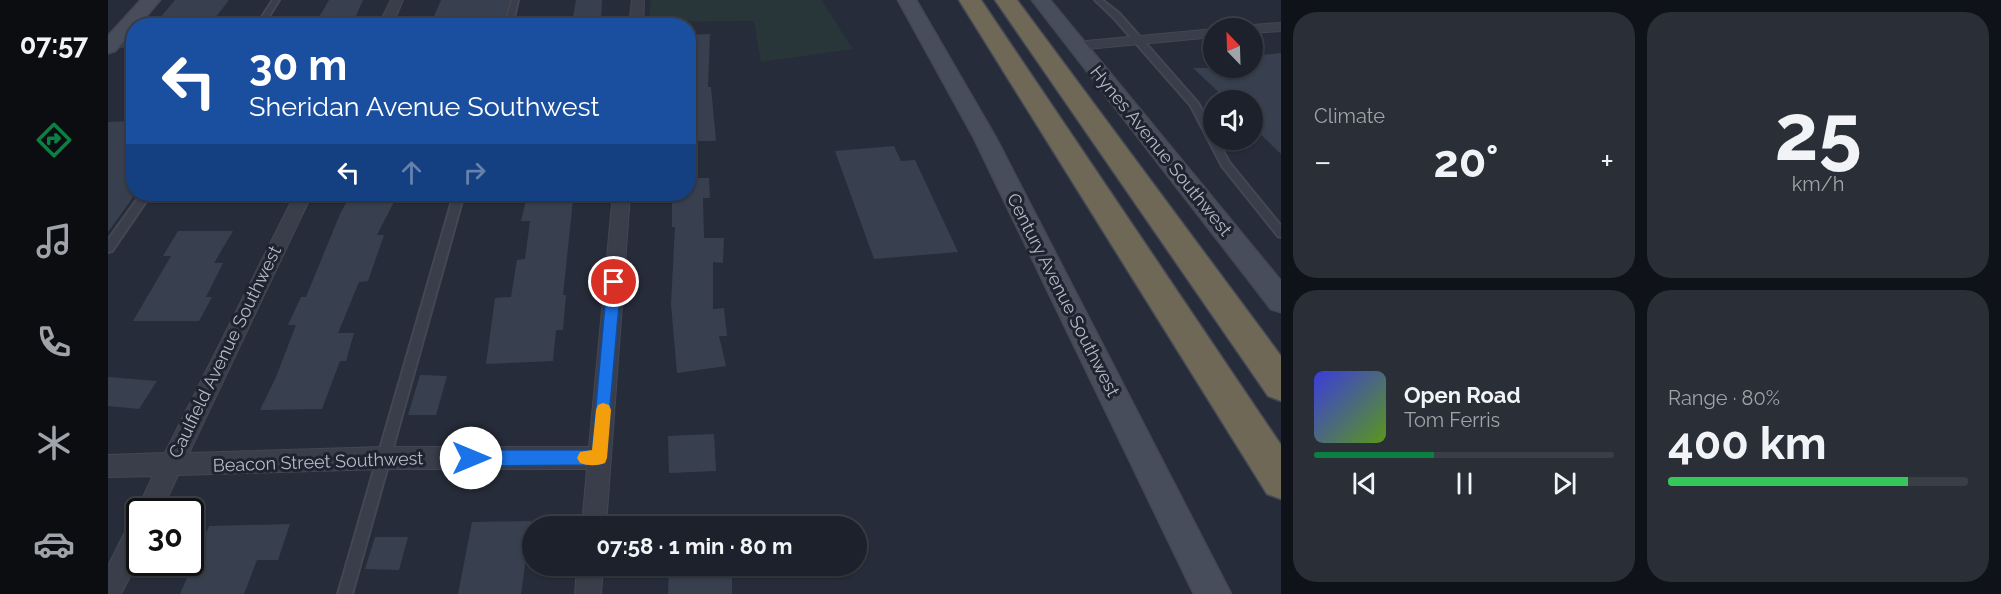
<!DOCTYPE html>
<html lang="en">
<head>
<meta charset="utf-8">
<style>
  :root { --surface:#1c212b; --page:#292e37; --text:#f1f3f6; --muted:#a0a3a9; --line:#3a3e47; --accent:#0b8043 }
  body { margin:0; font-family:Raleway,sans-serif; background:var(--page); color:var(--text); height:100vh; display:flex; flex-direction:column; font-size:22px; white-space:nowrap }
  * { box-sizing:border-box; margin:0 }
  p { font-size:20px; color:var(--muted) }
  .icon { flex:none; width:33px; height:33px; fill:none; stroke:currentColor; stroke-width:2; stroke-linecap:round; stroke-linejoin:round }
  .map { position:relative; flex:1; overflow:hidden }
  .side { display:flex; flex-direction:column; gap:12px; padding:12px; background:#0f1218; width:720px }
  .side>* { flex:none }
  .hud { position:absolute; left:18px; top:18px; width:570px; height:183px; border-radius:24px; box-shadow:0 2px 4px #0004,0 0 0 2px var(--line); background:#1a4fa0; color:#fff; overflow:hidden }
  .needle { width:39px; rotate:337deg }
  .fabs { position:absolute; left:1095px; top:18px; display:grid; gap:12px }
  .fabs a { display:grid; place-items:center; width:60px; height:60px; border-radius:50%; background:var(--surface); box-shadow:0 2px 4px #0004,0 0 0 2px var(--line); font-size:30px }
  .speed { position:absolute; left:18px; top:498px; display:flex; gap:12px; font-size:30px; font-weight:700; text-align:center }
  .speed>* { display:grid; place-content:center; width:78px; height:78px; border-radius:50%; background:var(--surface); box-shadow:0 2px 4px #0004,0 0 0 2px var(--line); line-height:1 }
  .speed .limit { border:3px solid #111; border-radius:9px; background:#fff; color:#111 }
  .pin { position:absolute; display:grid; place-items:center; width:51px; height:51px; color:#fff; margin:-26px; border:3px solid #fff; border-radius:50%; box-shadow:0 2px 6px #0007 }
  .me { position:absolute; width:66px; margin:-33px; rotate:90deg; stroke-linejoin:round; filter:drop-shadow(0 0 4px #0008) }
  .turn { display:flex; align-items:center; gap:21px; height:126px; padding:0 24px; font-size:27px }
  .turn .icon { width:78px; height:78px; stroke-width:2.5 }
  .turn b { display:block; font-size:42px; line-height:51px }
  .lanes { display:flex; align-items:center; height:57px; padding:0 24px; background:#0003; justify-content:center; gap:30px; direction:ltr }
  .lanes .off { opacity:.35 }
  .big { font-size:45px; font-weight:700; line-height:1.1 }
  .side .widget { flex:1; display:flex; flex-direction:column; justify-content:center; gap:9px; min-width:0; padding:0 21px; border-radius:24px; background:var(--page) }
  .side .dial { align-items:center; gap:0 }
  .dial b { font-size:78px; line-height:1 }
  .song { display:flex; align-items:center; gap:18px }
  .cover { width:72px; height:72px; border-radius:9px; background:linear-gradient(135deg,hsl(240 70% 55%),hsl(90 70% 35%)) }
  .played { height:6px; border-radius:3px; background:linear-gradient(90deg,var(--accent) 40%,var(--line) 40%) }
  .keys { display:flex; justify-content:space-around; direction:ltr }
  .heat { display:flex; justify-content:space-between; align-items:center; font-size:33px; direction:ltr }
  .charge { height:9px; border-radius:4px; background:linear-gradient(90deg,#34c759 80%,var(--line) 0) }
  .side .tiles { flex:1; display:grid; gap:12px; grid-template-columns:repeat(2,1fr) }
  .trip { position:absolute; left:414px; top:516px; width:345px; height:60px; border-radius:30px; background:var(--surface); box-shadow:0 2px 4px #0004,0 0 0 2px var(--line); font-weight:700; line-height:60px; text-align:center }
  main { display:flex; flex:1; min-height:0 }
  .tab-bar { display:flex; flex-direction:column; width:108px; justify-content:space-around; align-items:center; background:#0b0d11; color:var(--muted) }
  .tab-bar .icon { width:42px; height:42px }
  .tab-bar .on { color:var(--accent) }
  .tab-bar b { font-size:27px; color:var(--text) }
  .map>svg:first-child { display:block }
  .green { fill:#28363a }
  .building { fill:#38404f }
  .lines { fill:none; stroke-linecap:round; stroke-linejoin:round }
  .lane-casing { stroke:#424753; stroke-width:4 }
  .street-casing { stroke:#424753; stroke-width:2 }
  .secondary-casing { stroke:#424753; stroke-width:3 }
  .highway-casing { stroke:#444955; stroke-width:3 }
  .lane { fill:#393e4a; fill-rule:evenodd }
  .street { fill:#393e4a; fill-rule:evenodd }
  .secondary { fill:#484d5c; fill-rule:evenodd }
  .highway { fill:#6f6857; fill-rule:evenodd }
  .route { fill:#1a73e8; stroke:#114b97; stroke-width:1.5 }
  .slow { fill:#f59e0b }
  .labels { text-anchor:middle; stroke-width:6; stroke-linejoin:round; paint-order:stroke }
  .street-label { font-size:18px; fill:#b5b9c5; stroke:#1e232f }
</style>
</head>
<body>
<main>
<nav class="tab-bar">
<b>07:57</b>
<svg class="icon on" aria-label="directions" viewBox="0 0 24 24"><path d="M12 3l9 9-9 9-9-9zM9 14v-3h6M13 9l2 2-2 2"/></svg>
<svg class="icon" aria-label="music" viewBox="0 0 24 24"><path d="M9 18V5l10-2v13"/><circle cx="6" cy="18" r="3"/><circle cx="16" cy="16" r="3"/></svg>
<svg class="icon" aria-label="phone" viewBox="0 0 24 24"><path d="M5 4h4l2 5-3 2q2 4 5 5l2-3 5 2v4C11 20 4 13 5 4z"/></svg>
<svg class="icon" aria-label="climate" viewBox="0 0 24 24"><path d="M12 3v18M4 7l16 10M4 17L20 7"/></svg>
<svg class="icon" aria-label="car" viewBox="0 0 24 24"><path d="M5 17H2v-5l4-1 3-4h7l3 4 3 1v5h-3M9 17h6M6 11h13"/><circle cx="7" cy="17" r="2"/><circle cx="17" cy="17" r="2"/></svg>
</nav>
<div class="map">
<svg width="1173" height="594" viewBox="0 0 1173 594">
  <rect width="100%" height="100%" fill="#262c39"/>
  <polygon class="green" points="543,0 713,0 745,49 653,62 646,21 541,22"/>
  <g class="building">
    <polygon points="67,0 121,0 101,26 45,26"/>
    <polygon points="221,0 255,0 245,23 207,24"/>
    <polygon points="333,0 402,0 395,21 324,21"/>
    <polygon points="468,0 494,0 493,21 464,22"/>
    <polygon points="602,34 600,87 603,87 608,141 580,141 580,35"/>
    <polygon points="1173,53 1173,154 1144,126 1144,100 1119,100 1085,68 1144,68 1144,56"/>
    <polygon points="26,121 26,196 0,232 0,122"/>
    <polygon points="786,146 793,161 807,160 850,252 766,259 727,151"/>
    <polygon points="580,178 601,178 602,198 595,198 596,238 616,238 615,263 605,262 605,309 616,308 619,336 611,336 618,366 569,373 563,304 567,227 564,227 564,194 580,194"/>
    <polygon points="243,194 290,194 269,235 276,235 260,281 251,282 230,333 246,333 238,361 232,361 214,409 152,410 168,377 188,325 180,325 193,297 198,297 232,214"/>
    <polygon points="418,200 465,200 455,295 458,295 455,330 448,330 445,361 378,364 387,298 403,297 409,260 417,259 422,221 413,221"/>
    <polygon points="70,231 125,231 106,263 115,263 98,297 104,297 91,321 25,321 63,256 55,256"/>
    <polygon points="312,375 339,376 328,415 300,415"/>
    <polygon points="0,377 49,381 31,409 0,406"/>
    <polygon points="606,434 608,471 561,473 560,436"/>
    <polygon points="423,521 413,594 350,594 364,522"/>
    <polygon points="182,524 170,560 149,560 136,594 72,594 101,526"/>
    <polygon points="267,537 300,537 291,570 257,569"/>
    <polygon points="561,566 624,566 624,594 560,594"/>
  </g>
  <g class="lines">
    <g class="lane-casing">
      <g id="lane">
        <polygon points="165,0 171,0 155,26 148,26"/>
        <polygon points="404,0 410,0 404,26 396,26"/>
        <polygon points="987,0 994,0 1011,13 1090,103 1106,133 1106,140 1109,140 1121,162 1173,226 1173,237 1170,236 1114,166 1083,106 1005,17"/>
        <polygon points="33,194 43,194 4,251 0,252 0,240"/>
        <polygon points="346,194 356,194 244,594 230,594"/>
      </g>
    </g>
    <g class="street-casing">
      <g id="street">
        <polygon points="283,0 295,0 284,26 270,26"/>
        <polygon points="524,0 536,0 535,26 521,26"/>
        <polygon points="1173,23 1173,31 1144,33 1144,28 1138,28 1144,25"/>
        <polygon points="1106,29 1106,37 968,50 961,46 968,42"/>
        <polygon points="26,39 26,47 0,46 0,40"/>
        <polygon points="187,194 204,194 81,453 275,447 481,447 505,194 522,194 498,526 474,526 479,469 275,469 70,475 53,512 32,512 32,557 13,594 0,594 0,566 23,520 30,517 28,512 45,476 0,477 0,455 57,453"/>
        <polygon points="469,566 495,566 493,594 467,594"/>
      </g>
    </g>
    <g class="secondary-casing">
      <g id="secondary">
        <polygon points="33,0 52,0 30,26 26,26 26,30 7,51 0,53 0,36"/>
        <polygon points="790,0 808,0 888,138 1123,594 1086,594 866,138"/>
        <polygon points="924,0 942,0 1173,281 1173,312 1163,309"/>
      </g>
    </g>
    <g class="highway-casing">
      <g id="highway">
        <polygon points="851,0 873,0 1173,445 1173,499 1159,494"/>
        <polygon points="887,0 909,0 1173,356 1173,401 1160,396"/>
      </g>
    </g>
    <use href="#lane" class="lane"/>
    <use href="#street" class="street"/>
    <use href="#secondary" class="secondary"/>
    <use href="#highway" class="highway"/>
  </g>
  <polygon class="route" points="506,276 513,282 497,463 491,465 363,466 357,463 355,458 357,452 363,450 484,450 499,282"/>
  <path class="slow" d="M495 403 501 405 503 410 499 458 497 463C489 466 480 466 472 463L469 458 472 452 484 450 488 410 490 405Z"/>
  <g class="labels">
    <g class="street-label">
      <text transform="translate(1053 151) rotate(51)" y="6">Hynes Avenue Southwest</text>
      <text transform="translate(955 295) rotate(63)" y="6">Century Avenue Southwest</text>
      <text transform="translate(117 352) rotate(-64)" y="6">Caulfield Avenue Southwest</text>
      <text transform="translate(210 462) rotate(-2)" y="6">Beacon Street Southwest</text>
    </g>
  </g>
</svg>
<div class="fabs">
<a><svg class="needle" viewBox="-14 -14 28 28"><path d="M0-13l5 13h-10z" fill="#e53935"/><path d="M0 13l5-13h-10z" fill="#a0a3a9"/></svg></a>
<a><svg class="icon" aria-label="sound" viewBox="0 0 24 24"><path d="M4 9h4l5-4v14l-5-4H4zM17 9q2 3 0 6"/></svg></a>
</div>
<div class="speed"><div class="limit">30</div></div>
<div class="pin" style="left:506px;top:282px;background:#d93025"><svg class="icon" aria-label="arrive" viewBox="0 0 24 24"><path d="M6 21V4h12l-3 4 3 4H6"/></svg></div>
<svg class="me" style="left:363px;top:458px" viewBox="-20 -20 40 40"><circle r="19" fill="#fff"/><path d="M0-13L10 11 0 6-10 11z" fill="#1a73e8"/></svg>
<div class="trip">07:58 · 1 min · 80 m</div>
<div class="hud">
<div class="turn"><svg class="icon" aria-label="left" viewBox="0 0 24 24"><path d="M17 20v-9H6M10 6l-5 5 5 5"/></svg><div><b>30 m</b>Sheridan Avenue Southwest</div></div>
<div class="lanes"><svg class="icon" aria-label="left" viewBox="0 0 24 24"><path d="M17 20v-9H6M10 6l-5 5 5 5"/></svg><svg class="icon off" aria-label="ahead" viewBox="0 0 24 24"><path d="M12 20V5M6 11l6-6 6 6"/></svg><svg class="icon off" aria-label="right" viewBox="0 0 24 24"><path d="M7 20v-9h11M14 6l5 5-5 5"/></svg></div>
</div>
</div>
<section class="side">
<div class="tiles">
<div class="widget"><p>Climate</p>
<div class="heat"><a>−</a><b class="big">20°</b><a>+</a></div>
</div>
<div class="widget dial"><b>25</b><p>km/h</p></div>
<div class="widget">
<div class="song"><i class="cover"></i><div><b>Open Road</b><p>Tom Ferris</p></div></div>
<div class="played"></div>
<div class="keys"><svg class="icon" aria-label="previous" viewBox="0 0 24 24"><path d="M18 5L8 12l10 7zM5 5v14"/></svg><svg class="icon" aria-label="pause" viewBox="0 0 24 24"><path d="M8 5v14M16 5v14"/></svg><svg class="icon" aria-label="next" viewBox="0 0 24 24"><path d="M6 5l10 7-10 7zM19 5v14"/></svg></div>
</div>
<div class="widget"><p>Range · 80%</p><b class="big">400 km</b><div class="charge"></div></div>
</div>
</section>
</main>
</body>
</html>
